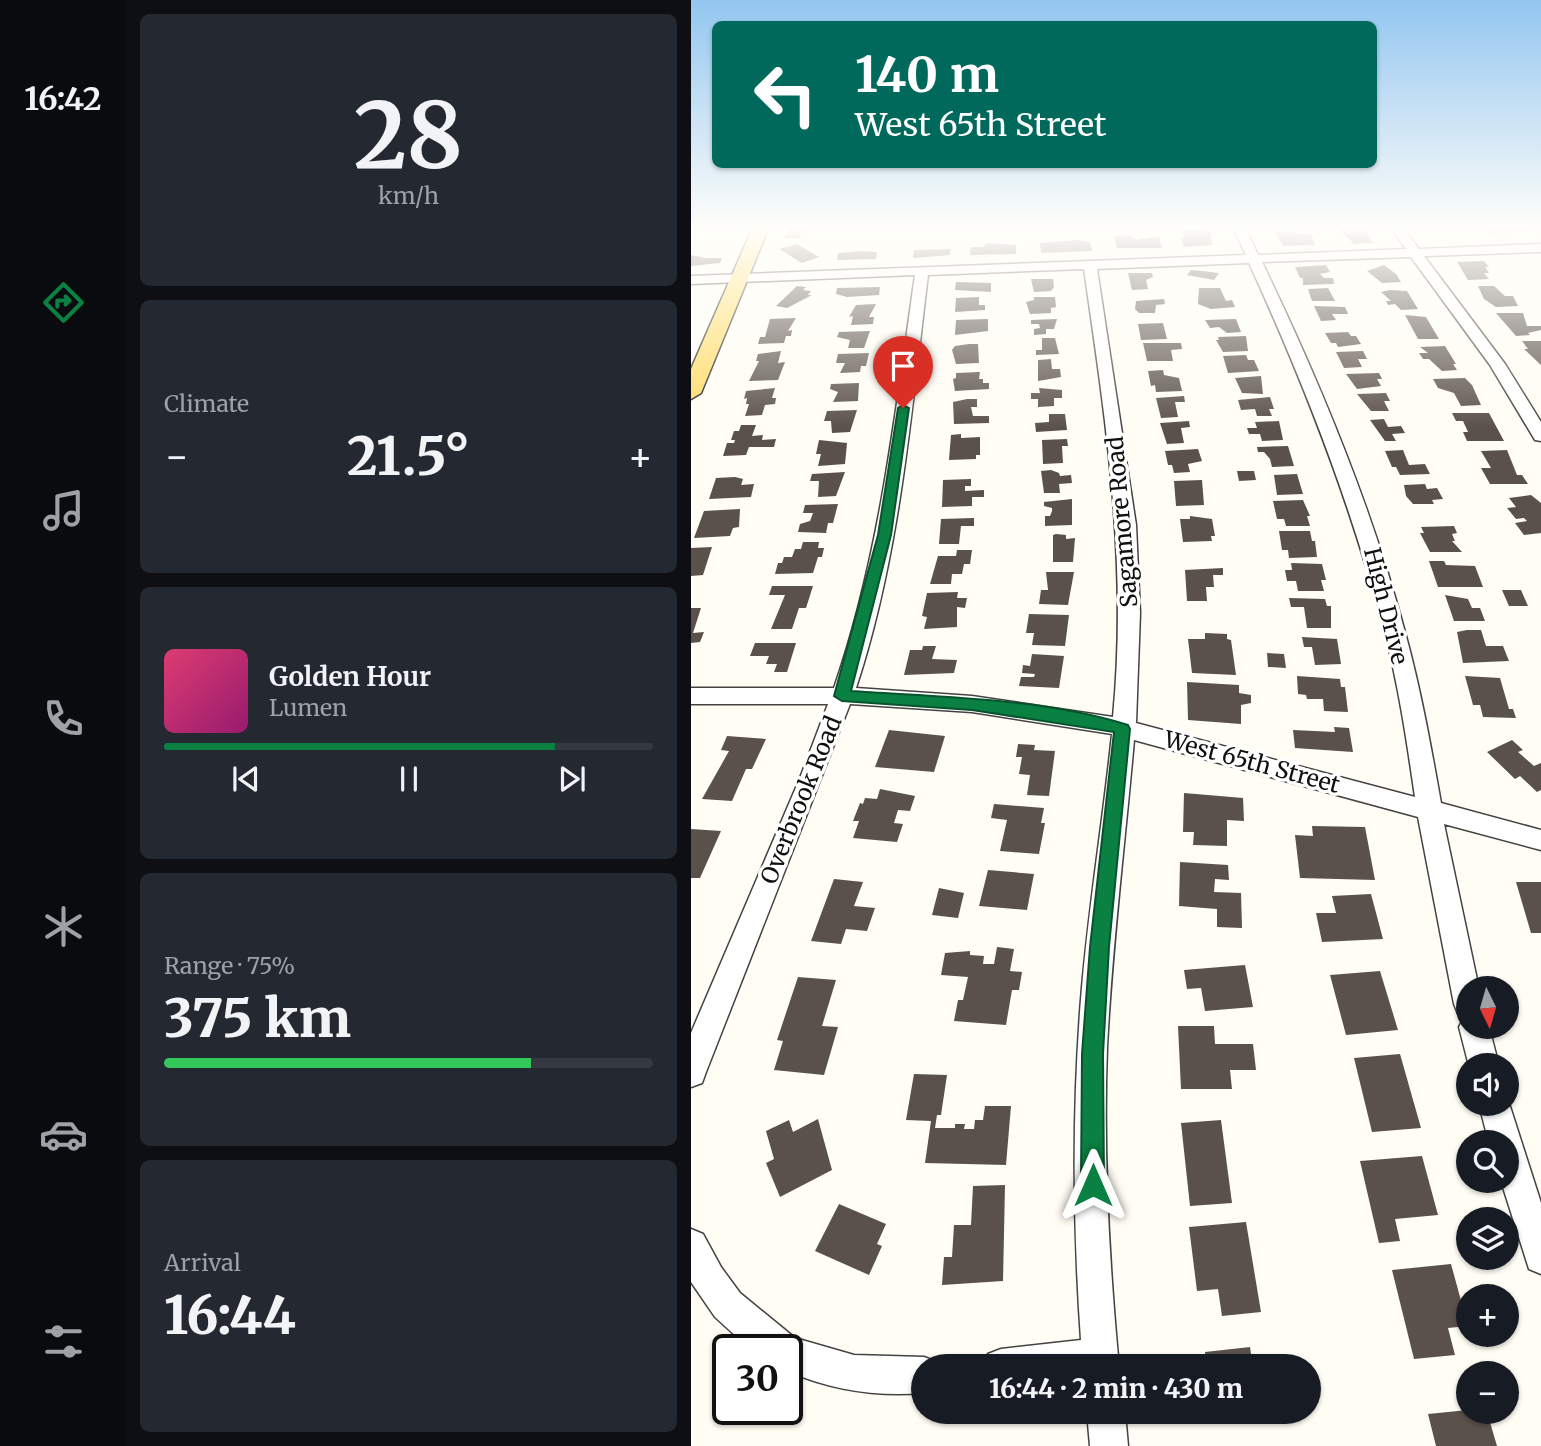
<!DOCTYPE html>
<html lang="en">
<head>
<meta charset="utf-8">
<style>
  :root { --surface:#171b24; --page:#242831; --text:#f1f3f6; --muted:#9ea1a6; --line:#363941; --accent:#0b8043 }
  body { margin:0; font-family:Merriweather,serif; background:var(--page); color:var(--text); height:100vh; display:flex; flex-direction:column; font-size:26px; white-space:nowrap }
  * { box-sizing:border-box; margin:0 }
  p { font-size:23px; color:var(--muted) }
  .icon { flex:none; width:38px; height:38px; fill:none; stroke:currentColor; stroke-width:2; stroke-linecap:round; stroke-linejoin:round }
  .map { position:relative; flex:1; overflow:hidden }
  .details { display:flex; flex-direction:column; gap:14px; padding:14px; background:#0d0f14; width:565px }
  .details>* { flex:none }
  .guide { position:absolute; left:21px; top:21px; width:665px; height:147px; border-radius:10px; box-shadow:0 2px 5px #0004; background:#00695c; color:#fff; overflow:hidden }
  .needle { width:46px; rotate:175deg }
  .fabs { position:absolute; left:765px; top:976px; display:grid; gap:14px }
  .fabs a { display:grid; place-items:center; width:63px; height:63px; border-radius:50%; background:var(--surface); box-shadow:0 2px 5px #0004; font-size:35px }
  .speed { position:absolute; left:21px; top:1334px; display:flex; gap:14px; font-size:35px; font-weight:700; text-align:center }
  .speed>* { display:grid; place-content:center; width:91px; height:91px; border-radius:50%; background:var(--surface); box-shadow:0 2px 5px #0004; line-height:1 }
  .speed .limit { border:4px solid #111; border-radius:10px; background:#fff; color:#111 }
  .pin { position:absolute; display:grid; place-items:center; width:60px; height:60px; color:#fff; margin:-72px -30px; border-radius:50% 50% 50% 0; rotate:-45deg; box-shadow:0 0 7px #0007 }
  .pin .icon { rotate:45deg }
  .me { position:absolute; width:77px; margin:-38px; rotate:0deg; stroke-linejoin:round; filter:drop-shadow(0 0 5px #0008) }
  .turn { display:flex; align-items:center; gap:24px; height:147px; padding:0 28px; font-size:32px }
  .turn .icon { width:91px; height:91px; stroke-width:2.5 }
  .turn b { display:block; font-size:49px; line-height:60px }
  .big { font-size:52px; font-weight:800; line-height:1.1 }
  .details .tile { flex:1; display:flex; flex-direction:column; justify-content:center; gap:10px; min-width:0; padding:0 24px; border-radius:10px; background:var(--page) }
  .details .dial { align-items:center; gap:0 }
  .dial b { font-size:91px; line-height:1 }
  .song { display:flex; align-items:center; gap:21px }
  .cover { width:84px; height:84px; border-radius:10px; background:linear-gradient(135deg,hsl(340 70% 55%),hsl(320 70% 35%)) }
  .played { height:7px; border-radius:4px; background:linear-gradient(90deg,var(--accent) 80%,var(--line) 80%) }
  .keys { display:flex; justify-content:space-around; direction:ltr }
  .heat { display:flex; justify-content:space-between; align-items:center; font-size:38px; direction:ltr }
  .charge { height:10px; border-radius:5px; background:linear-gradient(90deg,#34c759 75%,var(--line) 0) }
  .trip { position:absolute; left:220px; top:1354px; width:410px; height:70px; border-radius:35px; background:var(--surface); box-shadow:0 2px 5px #0004; font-weight:800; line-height:70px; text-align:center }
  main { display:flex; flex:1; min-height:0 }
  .tabs { display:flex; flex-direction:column; width:126px; justify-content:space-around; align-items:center; background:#090b0e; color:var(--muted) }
  .tabs .icon { width:49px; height:49px }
  .tabs .active { color:var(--accent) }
  .tabs b { font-size:32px; color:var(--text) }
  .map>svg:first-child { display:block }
  .building { fill:#5b514b }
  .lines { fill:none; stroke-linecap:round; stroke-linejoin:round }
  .minor-casing { stroke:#434343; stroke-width:3 }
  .major-casing { stroke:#212121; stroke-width:3 }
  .minor { fill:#fff; fill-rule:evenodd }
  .major { fill:#ffdb64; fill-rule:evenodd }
  .route { fill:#0b8043; stroke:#07532c; stroke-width:2 }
  .labels { text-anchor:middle; stroke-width:7; stroke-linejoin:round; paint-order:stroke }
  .street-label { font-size:23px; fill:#101010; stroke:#fff }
</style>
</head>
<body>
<main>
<nav class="tabs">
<b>16:42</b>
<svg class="icon active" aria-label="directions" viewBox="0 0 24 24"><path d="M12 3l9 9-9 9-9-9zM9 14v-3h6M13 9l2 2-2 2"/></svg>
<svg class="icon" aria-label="music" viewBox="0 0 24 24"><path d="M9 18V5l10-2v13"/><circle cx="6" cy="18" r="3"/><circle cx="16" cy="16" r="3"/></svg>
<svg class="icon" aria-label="phone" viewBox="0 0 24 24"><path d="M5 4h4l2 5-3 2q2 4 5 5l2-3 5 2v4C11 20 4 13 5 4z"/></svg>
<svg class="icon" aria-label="climate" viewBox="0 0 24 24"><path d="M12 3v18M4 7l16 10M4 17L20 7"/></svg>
<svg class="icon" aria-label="car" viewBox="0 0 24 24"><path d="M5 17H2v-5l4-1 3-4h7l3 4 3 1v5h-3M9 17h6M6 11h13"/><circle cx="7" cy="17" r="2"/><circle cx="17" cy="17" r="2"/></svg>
<svg class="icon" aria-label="filters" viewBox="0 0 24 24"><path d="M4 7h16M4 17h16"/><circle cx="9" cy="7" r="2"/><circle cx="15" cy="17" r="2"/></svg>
</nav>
<section class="details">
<div class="tile dial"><b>28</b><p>km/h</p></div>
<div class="tile"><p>Climate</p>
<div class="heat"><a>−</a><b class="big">21.5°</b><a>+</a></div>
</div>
<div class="tile">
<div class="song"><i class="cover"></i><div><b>Golden Hour</b><p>Lumen</p></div></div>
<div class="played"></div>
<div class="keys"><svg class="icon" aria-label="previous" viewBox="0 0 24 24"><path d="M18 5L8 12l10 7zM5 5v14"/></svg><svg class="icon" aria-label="pause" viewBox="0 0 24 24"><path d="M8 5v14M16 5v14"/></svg><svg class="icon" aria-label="next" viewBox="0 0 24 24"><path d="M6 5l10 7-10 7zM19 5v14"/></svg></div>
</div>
<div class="tile"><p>Range · 75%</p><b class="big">375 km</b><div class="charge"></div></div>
<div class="tile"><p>Arrival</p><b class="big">16:44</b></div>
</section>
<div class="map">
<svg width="850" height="1446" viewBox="0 0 850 1446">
  <rect width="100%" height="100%" fill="#fffdf4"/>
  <g class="building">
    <polygon points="94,227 119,227 126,230 110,233 108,238 93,238 99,229"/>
    <polygon points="646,227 673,227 682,243 663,244"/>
    <polygon points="793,227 839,227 843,231 799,233"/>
    <polygon points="516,229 524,233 520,234 521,245 493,247 490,237 494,237 490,230"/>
    <polygon points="583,231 620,234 624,245 592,246"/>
    <polygon points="437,235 446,240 468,236 471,248 426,248 423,236"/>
    <polygon points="386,240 399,242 401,251 350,253 349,243"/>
    <polygon points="296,243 325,245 325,254 279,255 280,247 293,247"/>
    <polygon points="106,244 128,257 111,263 88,249"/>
    <polygon points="260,249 259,255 222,258 223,250"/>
    <polygon points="170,251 186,252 185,259 146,260 147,253"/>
    <polygon points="0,255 15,258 31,258 29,263 0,266"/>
    <polygon points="793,261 798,267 794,267 798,273 793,273 798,279 777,280 766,262"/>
    <polygon points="635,265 639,272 629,274 633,278 642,278 643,284 612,285 612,278 609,278 604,267"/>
    <polygon points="693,265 705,274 710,282 691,283 676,271"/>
    <polygon points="500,270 511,271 528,273 523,280 496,275"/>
    <polygon points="437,273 461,273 462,277 455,280 457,289 441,290"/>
    <polygon points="340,279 362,279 363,287 360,291 343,292"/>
    <polygon points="265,282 300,283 300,292 264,290"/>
    <polygon points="106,286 115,287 112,290 120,291 117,295 121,295 96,308 85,306"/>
    <polygon points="787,286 803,286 814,296 822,296 827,306 805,307 793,299"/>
    <polygon points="189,287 188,295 156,297 145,294 146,288"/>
    <polygon points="508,288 529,288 535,301 541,300 544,307 520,309 507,304"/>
    <polygon points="637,288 644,301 621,301 617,289"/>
    <polygon points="699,290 716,291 727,309 710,310 704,304 697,305 695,301 700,301 690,292"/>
    <polygon points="288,297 288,305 294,305 294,310 264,312 265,298"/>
    <polygon points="343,297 364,297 365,307 360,308 360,313 339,314 335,302 343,300"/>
    <polygon points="473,299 474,304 465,305 464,313 448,313 444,309 445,301"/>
    <polygon points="185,304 178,317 183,317 182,324 160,325 162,316 158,317 165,305"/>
    <polygon points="623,306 654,307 657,314 641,314 645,320 630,321"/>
    <polygon points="805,313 832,313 836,326 850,326 850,330 837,333 839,335 825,336"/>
    <polygon points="714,315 735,317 748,339 727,339"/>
    <polygon points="105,318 97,331 101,330 100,336 95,336 93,343 67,344 69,337 74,337 79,319"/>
    <polygon points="297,319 297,331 264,335 265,320"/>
    <polygon points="366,319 363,329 355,329 355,334 343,335 343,329 349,328 348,324 340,324 340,320"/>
    <polygon points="545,319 550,332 536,333 528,327 519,328 514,320"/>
    <polygon points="472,323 476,339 450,340 447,324"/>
    <polygon points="179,331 173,348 157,348 159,340 146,337 148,332"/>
    <polygon points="657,332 660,336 665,336 670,344 647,347 645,343 640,343 634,333"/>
    <polygon points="555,336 557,351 532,352 525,340 528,340 527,337"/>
    <polygon points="351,338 364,338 368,354 345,355 345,350 351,350"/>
    <polygon points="831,341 850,341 850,365 833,349 837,349"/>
    <polygon points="452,343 490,343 491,349 480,350 482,361 456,361"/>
    <polygon points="278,344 287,344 288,363 265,364 261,350 264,346"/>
    <polygon points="754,346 765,364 762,364 766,370 751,371 738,359 732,359 728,353 737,353 729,347"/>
    <polygon points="90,351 87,363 94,362 87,380 58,381 68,361 65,361 67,354"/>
    <polygon points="672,351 676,359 667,359 671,367 653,368 645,352"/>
    <polygon points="178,353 175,366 170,366 169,372 149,373 154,363 145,363 147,354"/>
    <polygon points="555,355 557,360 563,360 568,371 537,373 532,356"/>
    <polygon points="360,359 361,369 369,369 370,377 347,381 347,360"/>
    <polygon points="472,370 473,375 488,378 491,391 465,392 464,385 460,386 457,371"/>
    <polygon points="289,372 288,379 292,379 292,383 298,383 298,389 264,391 262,379 265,378 265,373"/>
    <polygon points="688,373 691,379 686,379 690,386 666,389 655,374"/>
    <polygon points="570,376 572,394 551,393 544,378"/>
    <polygon points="774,378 781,385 790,405 770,406 763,393 747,388 742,379"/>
    <polygon points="168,383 167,401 142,402 147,392 139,389 140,384"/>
    <polygon points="84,388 81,398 85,398 84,404 74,405 71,415 54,416 58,404 55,404 56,398 53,399 55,391"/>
    <polygon points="348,388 371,390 371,398 363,398 363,406 347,407 347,399 340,399 340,393 349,393"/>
    <polygon points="695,393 699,401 693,401 698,411 680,411 666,394"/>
    <polygon points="493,396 494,402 484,402 487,417 470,418 465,398"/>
    <polygon points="579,397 583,409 578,409 581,416 566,416 564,409 550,410 547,400"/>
    <polygon points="276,399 286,399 286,407 280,407 282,416 298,416 298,423 263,424 262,402"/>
    <polygon points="166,410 159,432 141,433 140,421 133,421 136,411"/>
    <polygon points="761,413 798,413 813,441 776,441 772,432 777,432 772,421 765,421"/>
    <polygon points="358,414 374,414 376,430 345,432 344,423 358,422"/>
    <polygon points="693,419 697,427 710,426 714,433 701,434 705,441 694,441 679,420"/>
    <polygon points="498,421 499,427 490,428 493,443 476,444 469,423"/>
    <polygon points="588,421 592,440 571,441 569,434 558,434 556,428 566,428 564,422"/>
    <polygon points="50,425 65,425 61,436 72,435 71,440 85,439 83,447 58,447 55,455 32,456 36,443 43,443 44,440 40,440 43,431 48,431"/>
    <polygon points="270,434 270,438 289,437 289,455 285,455 285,459 258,460 260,435"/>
    <polygon points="376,439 377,446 371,446 372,463 352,464 351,440"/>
    <polygon points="128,440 156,443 154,464 127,466 130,454 125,454"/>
    <polygon points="597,446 603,466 581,467 579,459 573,452 567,452 566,447"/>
    <polygon points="507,449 511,461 497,464 499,472 483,473 481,465 477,465 474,451"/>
    <polygon points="712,450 718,465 734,464 739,474 709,475 705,467 701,467 694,451"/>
    <polygon points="816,450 826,475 831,475 837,484 799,484 790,468 800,468 790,451"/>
    <polygon points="360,470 368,473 369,476 380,475 381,483 368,484 369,493 353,493 350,471"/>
    <polygon points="546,471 563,471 565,480 548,481"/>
    <polygon points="154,472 145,496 127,497 128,481 119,481 121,474"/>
    <polygon points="606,474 612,494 586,495 583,475"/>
    <polygon points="44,477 52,479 50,485 63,484 60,497 18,499 25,478"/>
    <polygon points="280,479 280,486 274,486 274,491 293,490 293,497 281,497 281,506 251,507 252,480"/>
    <polygon points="511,480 513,505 485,506 483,481"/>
    <polygon points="734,484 736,489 746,488 752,499 741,500 743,504 722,504 715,496 713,485"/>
    <polygon points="840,495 850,503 850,533 833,535 824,523 836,521 833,518 825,519 816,508 825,507 818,498"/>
    <polygon points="381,499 381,525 354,526 354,516 359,516 361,511 361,508 353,506 353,502"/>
    <polygon points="612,500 619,516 616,516 619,526 595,526 593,519 586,519 582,501"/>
    <polygon points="147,504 142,523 137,523 135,533 107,532 109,524 119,521 122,513 112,513 114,505"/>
    <polygon points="49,509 48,527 42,528 39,536 3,538 13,511"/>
    <polygon points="499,516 521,519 524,536 520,536 521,541 492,542 489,519 499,519"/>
    <polygon points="283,518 283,526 270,526 268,544 248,544 250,519"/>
    <polygon points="763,526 766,533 761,534 764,541 761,541 771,552 739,552 729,533 733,533 730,527"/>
    <polygon points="588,531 619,531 621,541 624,541 626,557 598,558 597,550 591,550"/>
    <polygon points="365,534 375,535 375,539 384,538 382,562 362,562 362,535"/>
    <polygon points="112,542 128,542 127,548 133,548 131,557 127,557 122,573 84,574 87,563 91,563 93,557 101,557 104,549 110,549"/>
    <polygon points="21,547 12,575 0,576 0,548"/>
    <polygon points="266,550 281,550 279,564 273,564 271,574 261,574 260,584 239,584 247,556 265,556"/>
    <polygon points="738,561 753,561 755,565 784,566 792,587 747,587"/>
    <polygon points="600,563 631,564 635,580 630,580 633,591 607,591 605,581 596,581 594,570 601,570"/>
    <polygon points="532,568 532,575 522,575 523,587 515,587 516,601 496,601 494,570"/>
    <polygon points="355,572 383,572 377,605 348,604 350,590 357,590"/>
    <polygon points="81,586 122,586 115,608 108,608 101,629 80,629 94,595 78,595"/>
    <polygon points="811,590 830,590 837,606 818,606"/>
    <polygon points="267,592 266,598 276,598 274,608 266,607 266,627 233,629 236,617 231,616 236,593"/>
    <polygon points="754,595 777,599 781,608 789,608 794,621 763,621"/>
    <polygon points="598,598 634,599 636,606 640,606 640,628 616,628 613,607 600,607"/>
    <polygon points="0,608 10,608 2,633 13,632 9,642 0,643"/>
    <polygon points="338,614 378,615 374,646 341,645 343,633 335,633"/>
    <polygon points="776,630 790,630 795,646 812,646 818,661 772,663 766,632"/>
    <polygon points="514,633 536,634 536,639 540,640 545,675 501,673 497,639 514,639"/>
    <polygon points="611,637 646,639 650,664 624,665 621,647 613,647"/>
    <polygon points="64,643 105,643 96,672 83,672 86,664 75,664 78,656 59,656"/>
    <polygon points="232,646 245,646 241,659 266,660 263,673 213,675 219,650 231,650"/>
    <polygon points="576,653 593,654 595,668 577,667"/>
    <polygon points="341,654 373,656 368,688 328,686 330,677 343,677 344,674 331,673 332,665 339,666"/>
    <polygon points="606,676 649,679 650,687 654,687 657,712 633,711 632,699 616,699 615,695 607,694"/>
    <polygon points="774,676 809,678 818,709 822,709 825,718 792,717 789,705 782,705"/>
    <polygon points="496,682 548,685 548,693 560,695 560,703 550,705 550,724 497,720"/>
    <polygon points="643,727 658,728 662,752 604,748 602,730 644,732"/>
    <polygon points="198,730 254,736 243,772 184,767"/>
    <polygon points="36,736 75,739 61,769 55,769 41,801 11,799 38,751 30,750"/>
    <polygon points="821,740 832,750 827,752 843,766 850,763 850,790 846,792 829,776 824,779 796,752"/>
    <polygon points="327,744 344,745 343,750 364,751 358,796 336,795 339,775 328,774 331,757 325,757"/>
    <polygon points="189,789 224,796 219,811 207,810 203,823 212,824 206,842 162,838 168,821 162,821 169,803 172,804 174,798 186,799"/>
    <polygon points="493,793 552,798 553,821 536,820 536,846 502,845 503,832 492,832"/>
    <polygon points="303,804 353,808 350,823 354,823 348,854 309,851 316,820 300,818"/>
    <polygon points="621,826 674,827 684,880 609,878 604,835 622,836"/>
    <polygon points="0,829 30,831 9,878 0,878"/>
    <polygon points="489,862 537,865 538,880 524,879 523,892 550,893 551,928 526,927 526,909 488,906"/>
    <polygon points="297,870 343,874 336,910 288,906"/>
    <polygon points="143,879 172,882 163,906 184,908 176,931 155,929 150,944 120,941"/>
    <polygon points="825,882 850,882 850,933 840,933"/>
    <polygon points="248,888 273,893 267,918 241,915"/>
    <polygon points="680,894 692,939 631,942 625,913 645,913 641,896"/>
    <polygon points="306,947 323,949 319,971 331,972 328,990 321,990 315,1025 263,1021 267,1000 272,1000 277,977 250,975 254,953 279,951 279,955 293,956 292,964 303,964"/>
    <polygon points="554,965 562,1007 514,1011 510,988 496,989 493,970"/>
    <polygon points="689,971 707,1030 655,1035 639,975"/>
    <polygon points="107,977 145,980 131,1026 147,1027 133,1075 83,1070 92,1041 86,1040"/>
    <polygon points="487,1026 523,1026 524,1044 562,1044 565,1070 539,1070 541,1089 490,1089"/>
    <polygon points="709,1054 730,1128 681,1132 663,1058"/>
    <polygon points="223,1074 256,1075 250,1115 246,1115 244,1128 264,1128 264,1124 274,1124 273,1129 283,1129 284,1120 292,1120 294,1106 320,1106 315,1165 234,1163 240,1121 215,1120"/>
    <polygon points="127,1119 141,1170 89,1197 75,1163 83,1159 75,1131 98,1120 102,1132"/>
    <polygon points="530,1120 541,1203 499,1206 490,1123"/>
    <polygon points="731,1156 747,1215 704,1219 709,1241 688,1243 669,1161"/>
    <polygon points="314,1185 312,1281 251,1285 253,1257 261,1257 263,1225 280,1225 282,1186"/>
    <polygon points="148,1204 195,1224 186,1244 191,1246 178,1275 124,1251"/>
    <polygon points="555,1222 570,1312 531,1316 527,1289 506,1291 498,1227"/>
    <polygon points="760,1264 777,1326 757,1328 764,1355 723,1359 701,1270"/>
    <polygon points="559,1347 562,1367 516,1367 514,1352"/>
    <polygon points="777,1410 777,1412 796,1412 806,1446 745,1446 737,1414"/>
    <polygon points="522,1412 569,1412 570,1416 523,1422"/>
  </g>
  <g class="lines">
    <g class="minor-casing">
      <g id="minor">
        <path d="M542 227H554L567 255 715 249 699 227H711L728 249 850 244V252L733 256 814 364 850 422V441L844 440 799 365 720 257 571 262C629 382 681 507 715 636 730 691 740 747 750 803L850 830V850L753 824 788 989H777V1027H798L808 1066H778L768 1027 774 1016 767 1014 763 1004 727 817 443 740C434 843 421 945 416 1048 412 1154 418 1261 428 1367H292L297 1354 310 1349 390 1340C382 1226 381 1112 390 999 397 910 412 822 421 734L281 712 159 704 15 1072 11 1083 0 1087V1033L109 778 137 704H0V688H143C189 556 204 414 224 275L0 284V276L555 255ZM558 263C613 383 661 506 694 634 708 687 716 742 724 797L445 723 449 613 445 525 406 269ZM393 269C415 421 437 563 422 717L281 696 165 688C209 555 220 413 237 275Z"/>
        <polygon points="816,1097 850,1203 850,1274 838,1269 810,1181 816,1181 816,1143 798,1143 788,1104 816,1104"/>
        <path d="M0 1229 12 1234 30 1267 49 1293 104 1338 163 1355 233 1357 246 1362 248 1367H233V1393C185 1397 141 1390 96 1371V1349H59L24 1317 0 1282Z"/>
        <polygon points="396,1412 434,1412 437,1446 399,1446"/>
      </g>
    </g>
    <g class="major-casing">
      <polygon id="major" points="62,227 78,227 10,393 0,399 0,369"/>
    </g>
    <use href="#minor" class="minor"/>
    <use href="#major" class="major"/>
  </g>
  <linearGradient id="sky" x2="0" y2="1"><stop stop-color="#93c6f0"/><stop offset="0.53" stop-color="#fffefa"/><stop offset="1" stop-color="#fffefa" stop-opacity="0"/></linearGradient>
  <rect width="850" height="429" fill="url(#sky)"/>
  <path class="route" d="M212 405 218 408 200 535 160 691C248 697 352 698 437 725L439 729 418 947 412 1054 413 1185 410 1193 402 1196 394 1193 390 1185 391 1054 399 947 423 732 281 710 151 701 143 696 187 535 207 408Z"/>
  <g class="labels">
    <g class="street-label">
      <text transform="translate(431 522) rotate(-95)" y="8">Sagamore Road</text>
      <text transform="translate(695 606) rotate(76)" y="8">High Drive</text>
      <text transform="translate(561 762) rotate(15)" y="8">West 65th Street</text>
      <text transform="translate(110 800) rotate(-68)" y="8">Overbrook Road</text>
    </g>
  </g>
</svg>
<div class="fabs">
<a><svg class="needle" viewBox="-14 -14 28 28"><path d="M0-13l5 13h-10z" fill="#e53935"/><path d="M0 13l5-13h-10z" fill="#9ea1a6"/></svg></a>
<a><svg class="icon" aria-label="sound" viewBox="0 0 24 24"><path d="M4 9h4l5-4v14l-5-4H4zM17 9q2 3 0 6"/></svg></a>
<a><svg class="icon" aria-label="search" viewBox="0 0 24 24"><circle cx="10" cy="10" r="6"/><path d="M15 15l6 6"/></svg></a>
<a><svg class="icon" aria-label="layers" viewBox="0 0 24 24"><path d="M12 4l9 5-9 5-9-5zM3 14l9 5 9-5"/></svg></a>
<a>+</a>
<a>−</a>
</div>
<div class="speed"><div class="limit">30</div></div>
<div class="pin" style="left:212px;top:408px;background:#d93025"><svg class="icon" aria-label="arrive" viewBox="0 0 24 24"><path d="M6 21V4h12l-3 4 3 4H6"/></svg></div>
<svg class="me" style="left:402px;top:1185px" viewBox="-20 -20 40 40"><path d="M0-17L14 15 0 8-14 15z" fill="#0b8043" stroke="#fff" stroke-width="4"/></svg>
<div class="trip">16:44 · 2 min · 430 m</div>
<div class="guide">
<div class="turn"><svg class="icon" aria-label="left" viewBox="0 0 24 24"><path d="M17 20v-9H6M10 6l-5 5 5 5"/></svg><div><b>140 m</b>West 65th Street</div></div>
</div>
</div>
</main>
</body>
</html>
